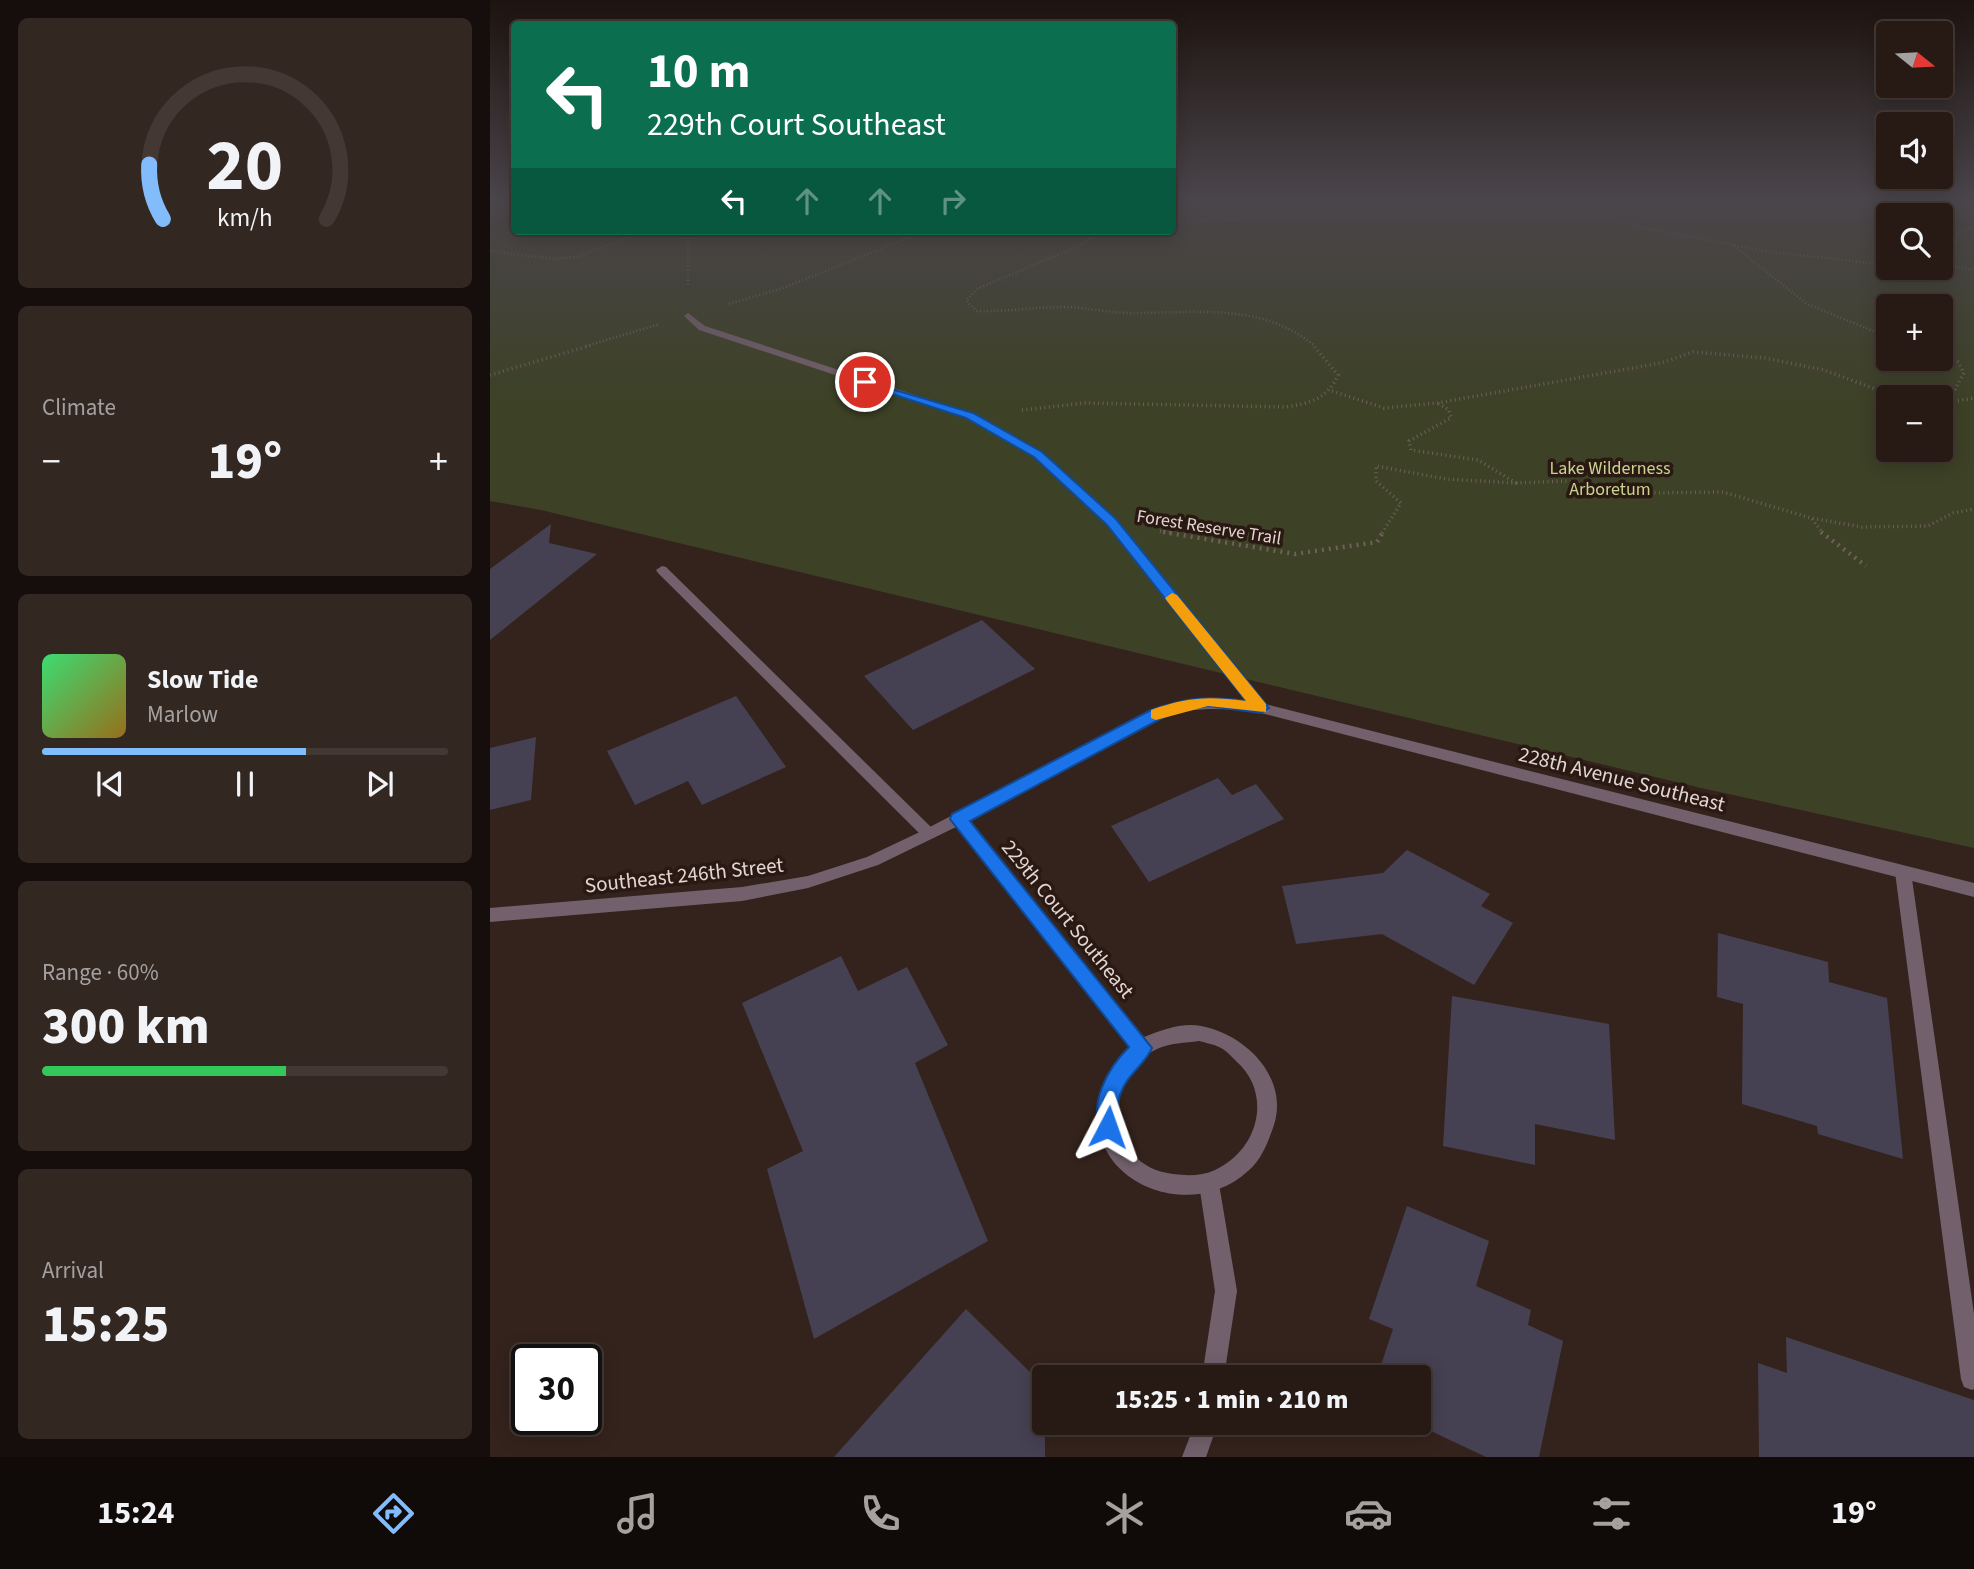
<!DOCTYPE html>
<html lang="en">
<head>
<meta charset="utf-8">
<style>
  :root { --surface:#271a15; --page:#332722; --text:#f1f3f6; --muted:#a4a1a0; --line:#433834; --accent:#82bcfa }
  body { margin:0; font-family:"Source Sans 3",sans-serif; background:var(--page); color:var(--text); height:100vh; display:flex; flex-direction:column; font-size:26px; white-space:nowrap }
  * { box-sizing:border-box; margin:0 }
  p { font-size:23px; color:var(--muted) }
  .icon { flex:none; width:38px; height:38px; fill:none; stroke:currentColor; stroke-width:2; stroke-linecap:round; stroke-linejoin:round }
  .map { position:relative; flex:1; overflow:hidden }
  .side { display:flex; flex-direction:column; gap:18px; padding:18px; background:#150e0c; width:490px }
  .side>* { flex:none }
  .banner { position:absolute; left:21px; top:21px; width:665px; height:214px; border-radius:7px; box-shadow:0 4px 18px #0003,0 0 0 2px var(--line); background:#0b6e4f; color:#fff; overflow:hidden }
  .needle { width:46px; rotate:108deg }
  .controls { position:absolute; left:1386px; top:21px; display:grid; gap:14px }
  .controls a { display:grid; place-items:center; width:77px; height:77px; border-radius:7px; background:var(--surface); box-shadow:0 4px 18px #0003,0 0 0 2px var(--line); font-size:35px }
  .speed { position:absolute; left:21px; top:1344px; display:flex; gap:14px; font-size:35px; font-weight:700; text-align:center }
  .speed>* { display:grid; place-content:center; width:91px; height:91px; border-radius:50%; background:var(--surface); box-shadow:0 4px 18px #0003,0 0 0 2px var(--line); line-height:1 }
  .speed .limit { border:4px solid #111; border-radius:10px; background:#fff; color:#111 }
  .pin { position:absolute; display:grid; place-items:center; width:60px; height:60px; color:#fff; margin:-30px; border:4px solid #fff; border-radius:50%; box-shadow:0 2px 7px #0007 }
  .me { position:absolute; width:77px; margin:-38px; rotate:4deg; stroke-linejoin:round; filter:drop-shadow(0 0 5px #0008) }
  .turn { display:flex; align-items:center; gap:24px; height:147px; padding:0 21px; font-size:32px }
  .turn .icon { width:91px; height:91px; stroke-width:2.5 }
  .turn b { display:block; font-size:49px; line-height:60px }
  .lanes { display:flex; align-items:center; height:66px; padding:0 21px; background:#0003; justify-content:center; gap:35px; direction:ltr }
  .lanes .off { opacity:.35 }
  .big { font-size:52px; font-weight:800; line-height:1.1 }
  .side .card { flex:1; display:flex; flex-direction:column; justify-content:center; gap:10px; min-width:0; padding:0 24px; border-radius:10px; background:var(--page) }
  .side .dial { align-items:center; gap:0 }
  .dial svg { height:182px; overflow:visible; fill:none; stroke:var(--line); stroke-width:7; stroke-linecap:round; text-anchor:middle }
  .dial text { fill:var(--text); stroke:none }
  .song { display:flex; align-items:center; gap:21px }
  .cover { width:84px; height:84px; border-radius:10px; background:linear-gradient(135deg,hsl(140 70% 55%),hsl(40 70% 35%)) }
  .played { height:7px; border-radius:4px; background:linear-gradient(90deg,var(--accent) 65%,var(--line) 65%) }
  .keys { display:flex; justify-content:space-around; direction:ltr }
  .heat { display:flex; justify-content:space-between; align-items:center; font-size:38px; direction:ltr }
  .charge { height:10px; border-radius:5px; background:linear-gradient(90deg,#34c759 60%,var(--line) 0) }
  .trip { position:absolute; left:542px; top:1365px; width:399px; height:70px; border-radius:7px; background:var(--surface); box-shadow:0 4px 18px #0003,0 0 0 2px var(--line); font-weight:800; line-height:70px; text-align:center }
  .tabs { display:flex; height:112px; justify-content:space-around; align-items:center; background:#100a08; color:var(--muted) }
  .tabs .icon { width:49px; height:49px }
  .tabs .current { color:var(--accent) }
  .tabs b { font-size:32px; color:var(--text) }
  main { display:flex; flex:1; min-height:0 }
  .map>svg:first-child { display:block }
  .green { fill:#3d4126; fill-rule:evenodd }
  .building { fill:#454153 }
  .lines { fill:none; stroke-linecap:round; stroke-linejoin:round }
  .path-far2 { stroke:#6f605a; stroke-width:2.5; stroke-dasharray:1 2.5; stroke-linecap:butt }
  .path-far1 { stroke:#6f605a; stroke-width:3.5; stroke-dasharray:1 3.5; stroke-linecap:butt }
  .path { stroke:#6f605a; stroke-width:4.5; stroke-dasharray:2 5; stroke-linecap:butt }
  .lane { fill:#72616c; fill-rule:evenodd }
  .street { fill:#72616c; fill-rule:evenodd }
  .route { fill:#1a73e8; stroke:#114b97; stroke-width:2 }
  .slow { fill:#f59e0b }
  .labels { text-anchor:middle; stroke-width:7; stroke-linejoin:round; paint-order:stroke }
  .far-park-label { font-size:18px; fill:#cad38f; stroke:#2a1913 }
  .far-street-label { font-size:18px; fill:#e2d6d2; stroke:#2a1913 }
  .street-label { font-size:21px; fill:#e2d6d2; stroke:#2a1913 }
</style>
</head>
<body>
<main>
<section class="side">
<div class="card dial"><svg viewBox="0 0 100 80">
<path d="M14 69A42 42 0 1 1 86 69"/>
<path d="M14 69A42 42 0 0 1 8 45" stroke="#82bcfa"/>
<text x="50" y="56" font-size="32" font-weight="700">20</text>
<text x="50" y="72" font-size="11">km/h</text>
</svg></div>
<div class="card"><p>Climate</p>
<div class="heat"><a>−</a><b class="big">19°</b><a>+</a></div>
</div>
<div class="card">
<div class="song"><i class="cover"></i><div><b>Slow Tide</b><p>Marlow</p></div></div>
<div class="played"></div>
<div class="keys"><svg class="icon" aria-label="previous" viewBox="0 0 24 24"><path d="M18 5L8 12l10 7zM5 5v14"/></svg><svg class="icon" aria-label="pause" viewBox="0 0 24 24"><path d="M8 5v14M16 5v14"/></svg><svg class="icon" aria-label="next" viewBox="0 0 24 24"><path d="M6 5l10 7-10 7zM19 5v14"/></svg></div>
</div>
<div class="card"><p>Range · 60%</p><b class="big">300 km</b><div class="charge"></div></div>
<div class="card"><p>Arrival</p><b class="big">15:25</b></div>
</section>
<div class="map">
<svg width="1484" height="1457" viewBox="0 0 1484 1457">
  <rect width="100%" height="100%" fill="#34231c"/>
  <path class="green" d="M0 198H24V231H682L683 198H1484V848L1211 788 51 510 0 501ZM1398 215H1451V268H1398ZM1398 306H1451V359H1398ZM1398 397H1451V450H1398Z"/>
  <g class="building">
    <polygon points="61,524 59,543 107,554 0,640 0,569"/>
    <polygon points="492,620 545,669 423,730 374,676"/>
    <polygon points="246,696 296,767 212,805 198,781 145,805 117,751"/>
    <polygon points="46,737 41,800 0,810 0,748"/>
    <polygon points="728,778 742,795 766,784 794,819 659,882 621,826"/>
    <polygon points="917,850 1000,894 991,906 1023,923 984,985 892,934 806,944 792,886 893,873"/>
    <polygon points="1228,933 1338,962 1339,982 1397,998 1413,1159 1328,1134 1327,1126 1252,1104 1253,1004 1227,997"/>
    <polygon points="351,956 368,991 417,967 458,1045 425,1063 498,1241 324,1339 277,1169 313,1151 252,1003"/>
    <polygon points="962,996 1119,1024 1125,1140 1045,1124 1045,1165 953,1146"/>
    <polygon points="917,1206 999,1241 986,1286 1041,1310 1038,1325 1073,1341 1049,1457 996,1457 924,1423 929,1423 929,1377 887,1377 903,1329 879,1319"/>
    <polygon points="476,1309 555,1387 555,1457 344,1457"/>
    <polygon points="1296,1337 1484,1400 1484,1457 1269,1457 1268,1363 1297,1373"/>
  </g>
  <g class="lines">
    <g class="path-far2">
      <polyline points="835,198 906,206 953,201 1046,200"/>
      <polyline points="1052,198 1046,200 1160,229 1274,251 1398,265"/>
      <polyline points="682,221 756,219 815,198"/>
      <polyline points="198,231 198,286"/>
      <path d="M611 231 589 246 487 289 476 301 487 311C516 312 544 307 572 307 596 307 618 313 642 313 707 313 771 302 825 346"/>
      <polyline points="1244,246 1317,304 1398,337"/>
      <polyline points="0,251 65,259 86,257 156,231"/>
      <polyline points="1451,259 1463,252 1468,232 1484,226"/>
      <polyline points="1451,264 1484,270"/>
      <polyline points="239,304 296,287 435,231"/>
      <polyline points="96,346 170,324"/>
    </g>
    <g class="path-far1">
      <polyline points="1451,354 1468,362 1474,373 1458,402 1451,403"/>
      <polyline points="0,375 102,345"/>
      <polyline points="842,391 894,408 947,403 1171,363 1203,352 1275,358 1334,370 1407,397"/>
      <polyline points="1459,402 1484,398"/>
      <path d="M532 410 595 403 796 407C821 403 837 399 848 375L823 345"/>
      <polyline points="1026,483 1075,481 1145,493 1233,492 1321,518 1372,527 1438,526 1463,513 1484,509"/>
      <polyline points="1322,519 1333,533"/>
      <polyline points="670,531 682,533"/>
      <polyline points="892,533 911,503 886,481 886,466 956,479 1026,483 988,460 921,450 919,441 961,418 959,410 947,403"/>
    </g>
    <g class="path">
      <polyline points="673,532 805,554 887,542 893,532"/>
      <polyline points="1331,532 1376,566"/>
    </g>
    <g class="lane">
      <polygon points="198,313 215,326 483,414 552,453 626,520 776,705 778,708 776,711 766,711 618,524 544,457 475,418 209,330 194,316"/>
      <polygon points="172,566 176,567 444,830 447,834 444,838 434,838 168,573 166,570"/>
      <polygon points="1413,866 1419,868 1421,872 1484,1314 1484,1389 1482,1390 1474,1387 1471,1379 1405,872 1407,868"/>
      <polygon points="719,1174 726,1177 729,1184 747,1291 734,1377 712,1377 725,1291 709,1184 712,1177"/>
      <polygon points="705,1423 728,1423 716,1457 692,1457"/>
    </g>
    <path class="street" d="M706 699H730L771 703 1484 883V897L771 713C737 708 705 706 672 717L478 820 654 1037C671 1030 693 1022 711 1026 755 1034 799 1077 784 1125 778 1142 772 1159 758 1171 698 1227 585 1178 612 1091 618 1074 626 1058 640 1047L466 827 388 865 318 888 252 901 0 922V908L252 887 318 876 377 857 434 830 662 711ZM709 1041C716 1043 723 1044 729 1047 736 1050 741 1056 746 1061 783 1093 769 1150 725 1170 712 1176 698 1176 683 1174 667 1172 653 1166 642 1153 614 1121 630 1066 667 1049 680 1043 695 1043 709 1041Z"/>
  </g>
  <linearGradient id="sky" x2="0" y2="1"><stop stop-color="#1d130f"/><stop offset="0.49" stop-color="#4a454b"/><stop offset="1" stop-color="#4a454b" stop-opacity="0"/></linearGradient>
  <rect width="1484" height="402" fill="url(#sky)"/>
  <path class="route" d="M371 380 483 413 552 452 626 519 779 708 771 713 718 706 692 710 672 718 480 821 662 1048C654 1066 636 1075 630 1095 626 1108 632 1122 626 1135L618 1138 611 1135C598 1104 617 1069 639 1047L460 819 462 814 661 710C698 697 719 696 756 701L617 525 544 457 476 418 371 384Z"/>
  <path class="slow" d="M682 593 687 595 776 704V712L718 706 666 720 661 718V710C697 697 718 696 756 701L677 601 675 598Z"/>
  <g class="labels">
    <g class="far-park-label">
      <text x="1120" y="474">Lake Wilderness<tspan x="1120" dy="21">Arboretum</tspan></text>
    </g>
    <g class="far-street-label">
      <text transform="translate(719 527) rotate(9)" y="6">Forest Reserve Trail</text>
    </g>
    <g class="street-label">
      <text transform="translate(1132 779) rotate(14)" y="7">228th Avenue Southeast</text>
      <text transform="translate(194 875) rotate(-6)" y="7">Southeast 246th Street</text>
      <text transform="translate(578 919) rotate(51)" y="7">229th Court Southeast</text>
    </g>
  </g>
</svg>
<div class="controls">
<a><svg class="needle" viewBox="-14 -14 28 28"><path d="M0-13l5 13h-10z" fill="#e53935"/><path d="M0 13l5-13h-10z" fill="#a4a1a0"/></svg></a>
<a><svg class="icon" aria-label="sound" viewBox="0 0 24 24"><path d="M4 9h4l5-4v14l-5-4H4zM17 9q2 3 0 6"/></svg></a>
<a><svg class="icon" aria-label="search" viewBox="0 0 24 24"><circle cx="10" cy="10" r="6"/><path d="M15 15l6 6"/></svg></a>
<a>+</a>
<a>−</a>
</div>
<div class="speed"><div class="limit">30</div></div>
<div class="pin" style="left:375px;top:382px;background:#d93025"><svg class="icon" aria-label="arrive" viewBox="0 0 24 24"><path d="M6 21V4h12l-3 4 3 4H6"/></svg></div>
<svg class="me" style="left:618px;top:1127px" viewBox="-20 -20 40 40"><path d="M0-17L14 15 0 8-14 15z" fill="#1a73e8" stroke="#fff" stroke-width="4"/></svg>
<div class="trip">15:25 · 1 min · 210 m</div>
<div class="banner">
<div class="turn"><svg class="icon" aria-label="left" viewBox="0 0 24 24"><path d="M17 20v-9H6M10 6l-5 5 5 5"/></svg><div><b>10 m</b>229th Court Southeast</div></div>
<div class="lanes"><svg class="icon" aria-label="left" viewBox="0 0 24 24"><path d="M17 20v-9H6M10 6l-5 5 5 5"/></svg><svg class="icon off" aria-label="ahead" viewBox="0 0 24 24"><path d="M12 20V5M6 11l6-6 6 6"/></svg><svg class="icon off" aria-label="ahead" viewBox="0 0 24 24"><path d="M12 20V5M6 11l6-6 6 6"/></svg><svg class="icon off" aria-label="right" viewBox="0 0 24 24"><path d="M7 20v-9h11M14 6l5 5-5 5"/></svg></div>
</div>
</div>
</main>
<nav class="tabs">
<b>15:24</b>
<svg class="icon current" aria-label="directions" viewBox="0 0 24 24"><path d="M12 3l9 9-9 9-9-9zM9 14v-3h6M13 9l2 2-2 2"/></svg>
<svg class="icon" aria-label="music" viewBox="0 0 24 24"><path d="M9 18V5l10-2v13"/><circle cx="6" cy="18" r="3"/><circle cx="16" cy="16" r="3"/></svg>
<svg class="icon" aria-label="phone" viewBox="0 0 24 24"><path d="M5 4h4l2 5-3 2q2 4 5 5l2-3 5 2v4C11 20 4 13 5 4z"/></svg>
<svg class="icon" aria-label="climate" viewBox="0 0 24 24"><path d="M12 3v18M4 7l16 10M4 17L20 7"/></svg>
<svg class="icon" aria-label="car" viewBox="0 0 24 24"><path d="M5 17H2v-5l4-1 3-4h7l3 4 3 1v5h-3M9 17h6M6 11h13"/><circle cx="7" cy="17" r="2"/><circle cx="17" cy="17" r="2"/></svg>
<svg class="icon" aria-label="filters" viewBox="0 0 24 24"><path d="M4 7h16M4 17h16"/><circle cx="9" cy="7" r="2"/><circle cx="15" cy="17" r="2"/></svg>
<b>19°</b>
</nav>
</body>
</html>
